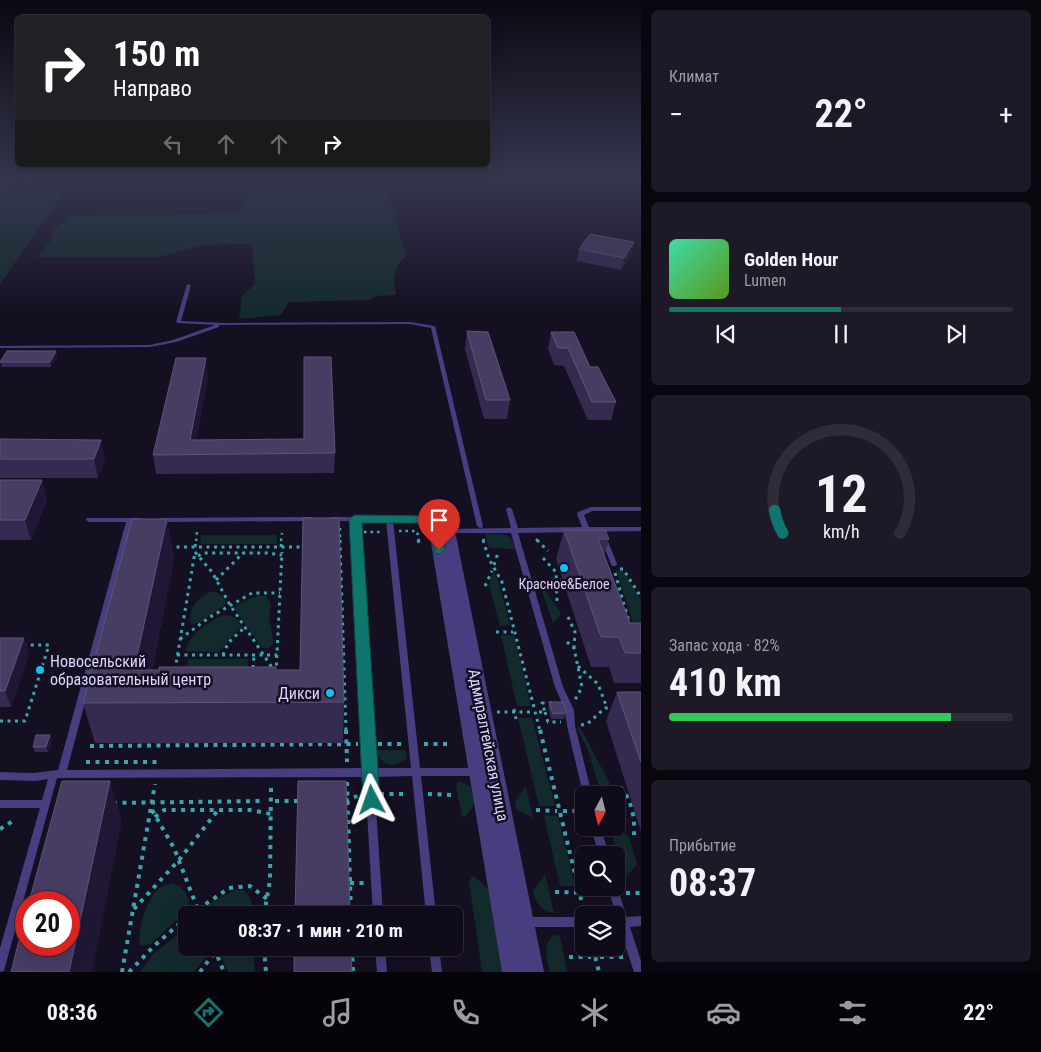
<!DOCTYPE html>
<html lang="ru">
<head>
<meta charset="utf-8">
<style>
  :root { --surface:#100b1a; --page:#1e1927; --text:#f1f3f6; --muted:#9c9ba2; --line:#302b39; --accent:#0f766e }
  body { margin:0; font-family:"Roboto Condensed",sans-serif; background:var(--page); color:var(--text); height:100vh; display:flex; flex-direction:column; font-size:19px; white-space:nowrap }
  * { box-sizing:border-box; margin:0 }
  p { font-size:16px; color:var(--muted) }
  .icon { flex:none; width:28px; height:28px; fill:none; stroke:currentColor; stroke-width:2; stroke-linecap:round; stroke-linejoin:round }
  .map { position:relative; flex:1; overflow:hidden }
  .side { display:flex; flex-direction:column; gap:10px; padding:10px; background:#09060e; width:400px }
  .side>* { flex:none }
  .guide { position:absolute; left:15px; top:15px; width:475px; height:152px; border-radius:8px; box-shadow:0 5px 20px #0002,0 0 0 1px var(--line); background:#202124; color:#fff; overflow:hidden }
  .needle { width:32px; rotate:187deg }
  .buttons { position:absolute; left:575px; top:786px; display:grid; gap:10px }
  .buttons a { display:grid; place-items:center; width:50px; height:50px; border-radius:8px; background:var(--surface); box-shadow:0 5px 20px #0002,0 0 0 1px var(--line); font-size:25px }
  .speed { position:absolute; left:15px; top:891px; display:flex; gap:10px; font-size:25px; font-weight:700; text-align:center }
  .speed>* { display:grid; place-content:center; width:65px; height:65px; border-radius:50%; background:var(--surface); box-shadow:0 5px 20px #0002,0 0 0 1px var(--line); line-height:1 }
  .speed .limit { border:8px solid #d22; background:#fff; color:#111 }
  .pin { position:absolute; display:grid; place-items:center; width:42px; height:42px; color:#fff; margin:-51px -21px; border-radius:50% 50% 50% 0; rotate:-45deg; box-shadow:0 0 5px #0007 }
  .pin .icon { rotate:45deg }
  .me { position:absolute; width:55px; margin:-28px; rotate:356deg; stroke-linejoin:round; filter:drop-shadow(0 0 4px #0008) }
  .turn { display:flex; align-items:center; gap:18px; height:105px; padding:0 15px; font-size:22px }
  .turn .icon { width:65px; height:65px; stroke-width:2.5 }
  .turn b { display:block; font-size:35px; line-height:42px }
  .lanes { display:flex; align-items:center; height:48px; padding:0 15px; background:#0003; justify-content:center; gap:25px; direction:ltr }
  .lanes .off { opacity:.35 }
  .big { font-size:38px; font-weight:700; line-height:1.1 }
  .side .card { flex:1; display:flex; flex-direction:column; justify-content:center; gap:8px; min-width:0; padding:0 18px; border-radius:8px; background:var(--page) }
  .side .dial { align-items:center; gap:0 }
  .dial svg { height:130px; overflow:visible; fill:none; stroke:var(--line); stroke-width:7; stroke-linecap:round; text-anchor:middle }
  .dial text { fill:var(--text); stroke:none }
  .song { display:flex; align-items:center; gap:15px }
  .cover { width:60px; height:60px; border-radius:8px; background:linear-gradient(135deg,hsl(160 70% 55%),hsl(90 70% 35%)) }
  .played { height:5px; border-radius:2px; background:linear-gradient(90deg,var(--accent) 50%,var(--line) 50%) }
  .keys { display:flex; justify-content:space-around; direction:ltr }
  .heat { display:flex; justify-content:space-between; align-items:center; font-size:28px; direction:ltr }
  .charge { height:8px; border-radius:4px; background:linear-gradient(90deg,#34c759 82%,var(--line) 0) }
  .trip { position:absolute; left:178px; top:906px; width:285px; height:50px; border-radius:8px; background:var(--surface); box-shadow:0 5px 20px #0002,0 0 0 1px var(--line); font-weight:700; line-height:50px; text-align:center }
  .tab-bar { display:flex; height:80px; justify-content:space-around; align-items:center; background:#06040a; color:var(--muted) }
  .tab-bar .icon { width:35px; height:35px }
  .tab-bar .selected { color:var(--accent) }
  .tab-bar b { font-size:22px; color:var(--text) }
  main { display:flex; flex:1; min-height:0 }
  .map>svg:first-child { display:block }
  .green { fill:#132a2c }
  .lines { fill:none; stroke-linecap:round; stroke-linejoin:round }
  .path-far2 { stroke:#37a9ad; stroke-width:2.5; stroke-dasharray:2.5 4; stroke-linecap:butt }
  .path-far1 { stroke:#37a9ad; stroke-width:3; stroke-dasharray:3 4.5; stroke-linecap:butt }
  .path { stroke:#37a9ad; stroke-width:4; stroke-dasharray:4 5.5; stroke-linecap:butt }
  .service { fill:#463e7e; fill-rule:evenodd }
  .minor { fill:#463e7e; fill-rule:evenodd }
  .wall { fill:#352a4f }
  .shaded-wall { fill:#201735 }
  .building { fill:#473c62; stroke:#5e547a }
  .route { fill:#0f766e; stroke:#0a4d48 }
  .poi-dot { fill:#0fc1ed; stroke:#150f22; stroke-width:2 }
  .labels { text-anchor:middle; stroke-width:5; stroke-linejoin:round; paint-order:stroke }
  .poi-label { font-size:14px; fill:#dcd4fc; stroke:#150f22 }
  .near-poi-label { font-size:16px; fill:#dcd4fc; stroke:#150f22; text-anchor:start }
  .near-street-label { font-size:16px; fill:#dcd4fc; stroke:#150f22 }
</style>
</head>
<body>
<main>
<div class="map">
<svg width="641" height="972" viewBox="0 0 641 972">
  <rect width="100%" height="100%" fill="#150f22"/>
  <g class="green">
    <polygon points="0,177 74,177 0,284"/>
    <path d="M265 177H384L406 256C392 271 393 276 396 295L376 296 371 300 289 302 281 315 239 319 242 296 255 284 252 244 201 245 160 257H37L52 239 54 230 70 216 236 213Z"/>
    <path d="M485 534C501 534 511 531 515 549L489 548Z"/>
    <polygon points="201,535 277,535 277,544 200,544"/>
    <polygon points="531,569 561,614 553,623 540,585"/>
    <polygon points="616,570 622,570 641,600 641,632 636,632"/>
    <polygon points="493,573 498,580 510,625 500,626 489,584"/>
    <path d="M213 591C220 594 224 596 226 604L199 623 191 624C186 609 200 595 213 591Z"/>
    <polygon points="258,595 266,596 271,604 269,617 274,643 269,648 262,648 236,611 236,605"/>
    <path d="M223 615 235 617 242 627C232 634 226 646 218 652L185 651C190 633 207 623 223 615Z"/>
    <polygon points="501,635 514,635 531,706 517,706"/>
    <polygon points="188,659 248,659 247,680 187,669"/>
    <polygon points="518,718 532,718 555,806 539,806"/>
    <polygon points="580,727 610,784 603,793 601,793 588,750 577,728"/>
    <path d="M376 750H406L407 758C396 770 379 765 376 750Z"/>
    <path d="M458 781 470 786C477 801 475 805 465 817H462L456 786Z"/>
    <polygon points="526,786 533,818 516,809 515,801"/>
    <polygon points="544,815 558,816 575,886 560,886"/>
    <polygon points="610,828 614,828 629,837 637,864 621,883 616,867 618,857"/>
    <path d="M545 874 554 913C541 912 536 902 533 891Z"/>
    <polygon points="473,876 490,890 503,972 482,972 469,881"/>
    <path d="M173 883C184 888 188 894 190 907L151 944 140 946C137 930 147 896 161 887 164 885 169 884 173 883Z"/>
    <path d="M235 890C251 889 253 902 252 915H203C206 902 224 896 235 890Z"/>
    <polygon points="185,929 186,930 186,948 209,948 211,951 194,972 140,972 153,954"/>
    <path d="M554 935 560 936 567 972H550C547 959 542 944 554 935Z"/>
    <polygon points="217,948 252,948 255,972 228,972"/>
  </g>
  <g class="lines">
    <g class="path-far2">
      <polyline points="340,528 340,541"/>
      <polyline points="399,531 417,531 419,541"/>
      <polyline points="364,532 381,532"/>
      <polyline points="483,539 484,541"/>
      <polyline points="536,539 538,541"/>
      <polyline points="196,541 197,532"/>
      <polyline points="281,541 282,533"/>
    </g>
    <g class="path-far1">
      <polyline points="340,540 346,731"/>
      <polyline points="418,540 419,543"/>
      <polyline points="483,540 489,559 502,582 540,731"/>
      <polyline points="537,540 548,551"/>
      <polyline points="169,547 306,547"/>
      <polyline points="195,547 196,540"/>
      <polyline points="281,547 282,540"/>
      <polyline points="195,552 212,572 230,605 273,669"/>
      <polyline points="198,556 203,553 267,553 282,555"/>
      <polyline points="543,558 556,572 557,601"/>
      <polyline points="494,565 498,553"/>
      <polyline points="620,569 623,569 641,597"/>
      <polyline points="615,573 630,625"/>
      <polyline points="216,580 243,553"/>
      <polyline points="485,586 492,571"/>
      <polyline points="568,617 575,632 574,648"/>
      <polyline points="496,632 513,632"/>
      <polyline points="180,639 210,617 252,593 280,593"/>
      <polyline points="567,642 574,648 582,687 575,700"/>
      <polyline points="177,655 277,655"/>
      <polyline points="223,655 228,643 245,627"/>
      <polyline points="578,666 598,684 607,708"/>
      <polyline points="253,668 254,655"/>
      <polyline points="175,670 195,552"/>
      <polyline points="276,673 282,552"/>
      <polyline points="514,709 516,719"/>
      <polyline points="497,712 532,712"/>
      <polyline points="539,712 545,712 542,703 552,703"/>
      <polyline points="545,712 548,722 561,722"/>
      <polyline points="0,721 25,721 49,645 25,645"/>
      <polyline points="581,725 587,724 605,708 615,708"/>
    </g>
    <g class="path">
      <polyline points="346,730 347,762"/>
      <polyline points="540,730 584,911"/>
      <polyline points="378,744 402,744"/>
      <polyline points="424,744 447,744"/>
      <polyline points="90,746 358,744"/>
      <polyline points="86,762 157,762"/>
      <polyline points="347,782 351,915"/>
      <path d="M620 787C632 800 635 818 634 835"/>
      <polyline points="380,794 407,794"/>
      <polyline points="428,794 454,795"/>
      <polyline points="275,801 299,801"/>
      <polyline points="345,801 360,795"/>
      <polyline points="113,803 262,801"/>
      <polyline points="152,810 174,848 200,915"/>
      <polyline points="536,810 557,811"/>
      <polyline points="563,811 582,811"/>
      <polyline points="155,817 164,810 250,810 271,814"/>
      <polyline points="0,829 16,819"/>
      <polyline points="350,883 366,883"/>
      <polyline points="555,892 603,893"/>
      <polyline points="626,893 641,893"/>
      <polyline points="134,909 179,860 218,810"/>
      <polyline points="190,915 229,888 250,886 267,899"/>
      <polyline points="264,915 270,880 271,783"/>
      <polyline points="214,948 224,972"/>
      <polyline points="264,948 266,972"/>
      <polyline points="352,948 353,972"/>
      <polyline points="593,948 599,972"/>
      <polyline points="569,957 591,957"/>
      <polyline points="600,957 624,957"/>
      <polyline points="122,972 155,784"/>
      <polyline points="129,972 154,946 186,918"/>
      <polyline points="200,972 215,952"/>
    </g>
    <g class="service">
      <polygon points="187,284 191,285 181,321 223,323 410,322 435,326 483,526 482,528 480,528 477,526 431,328 410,324 219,325 219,327 176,342 150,347 0,348 0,346 150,345 173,340 215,325 178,323 176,322"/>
      <polygon points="509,507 512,509 518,528 582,527 577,514 578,512 591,507 641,507 641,511 592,511 584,515 589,527 641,527 641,531 518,533 563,687 574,710 575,726 592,795 584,795 584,798 567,726 565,710 555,687 511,533 448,533 445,531 448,529 511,528 506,509"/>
      <polygon points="310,517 312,517 313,519 312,521 160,522 157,520 160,518"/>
      <path d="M330 517H434L437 519 434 521H393L420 768H476L479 769 480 772 479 775 476 776H421L436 915H426L412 776 374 777 383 915H373L365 777 57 778 5 967 4 971 0 972V948L40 808H0V800H42L48 779 36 781 0 780V772L33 773 58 770 126 522H89L86 520 87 518H140L143 520 140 522H133L67 770 365 768 352 521H332L329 519ZM358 521H386L411 768H374Z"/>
      <polygon points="602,537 606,537 607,539 617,564 616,566 612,566 611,564 601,539"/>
      <polygon points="591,828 601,828 609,855 599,855"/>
      <polygon points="616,884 627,917 641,916 641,926 630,927 641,961 641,972 634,972 619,927 616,927 616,915 608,888 616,888"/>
      <polygon points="528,917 584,917 584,927 528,927 524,926 523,922 524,918"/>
      <polygon points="375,948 385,948 387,972 377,972"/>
      <polygon points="429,948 439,948 442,972 432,972"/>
    </g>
    <polygon class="minor" points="434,515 439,516 442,527 453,528 455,531 544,972 502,972 427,519"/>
  </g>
  <g class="wall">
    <polygon points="634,242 631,254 621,270 577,261 579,249"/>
    <polygon points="467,331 510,400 507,419 484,419 465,349"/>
    <polygon points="551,332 590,367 616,402 611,420 588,420 564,366 554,365 548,349"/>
    <polygon points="56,351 57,356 51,367 2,367 0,362"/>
    <polygon points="208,376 196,440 335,453 334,473 156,474 153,455"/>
    <polygon points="0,439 105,459 98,478 0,478"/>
    <polygon points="0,480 42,480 47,500 31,540 0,540"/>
    <polygon points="167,519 174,558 152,670 276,670 344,702 343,743 95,743 83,703"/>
    <polygon points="564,530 609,539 604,556 630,623 641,623 641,683 614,683 609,667 591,667 556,559"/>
    <polygon points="0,638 29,653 11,707 0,707"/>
    <polygon points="617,692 641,692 641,832 606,721"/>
    <polygon points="549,702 566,713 564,719 551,719 548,708"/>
    <polygon points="52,740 48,752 35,752 33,747"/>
  </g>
  <g class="shaded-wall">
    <polygon points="634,242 631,254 621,270 624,258"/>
    <polygon points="56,351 57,356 51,367 50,362"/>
    <polygon points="206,358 208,376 194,454 190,440"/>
    <polygon points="101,440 105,459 98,478 94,459"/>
    <polygon points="42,480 47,500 31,540 25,520"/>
    <polygon points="167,519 174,558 145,703 134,670"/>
    <polygon points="24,638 29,653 11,707 5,691"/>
    <polygon points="50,735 52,740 48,752 46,747"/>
    <polygon points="110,781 122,821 92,972 69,972"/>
  </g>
  <g class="building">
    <polygon points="590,234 634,242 624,258 579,249"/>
    <polygon points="467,331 488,332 510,400 486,400"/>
    <polygon points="551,332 574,332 590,367 598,367 616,402 592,402 568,348 558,348"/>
    <polygon points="7,351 56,351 50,362 0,362"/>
    <polygon points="304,357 331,357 335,453 153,455 176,358 206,358 190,440 304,439"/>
    <polygon points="0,439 101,440 94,459 0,459"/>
    <polygon points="0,480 42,480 25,520 0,520"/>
    <polygon points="303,518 339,518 344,702 83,703 132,519 167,519 134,670 159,670 159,667 276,667 276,670 300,670"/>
    <polygon points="564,530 605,530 609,539 598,539 630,623 641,623 641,653 625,653 619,637 601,637"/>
    <polygon points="0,638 24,638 5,691 0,691"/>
    <polygon points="617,692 641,692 641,762"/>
    <polygon points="549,702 563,702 566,713 553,714"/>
    <polygon points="36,735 50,735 46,747 33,747"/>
    <polygon points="62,781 110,781 69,972 11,972 26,913 26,945 69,945 69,902 29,902"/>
    <polygon points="298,781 346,781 350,915 295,915"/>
    <polygon points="294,948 351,948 352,972 294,972"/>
  </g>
  <linearGradient id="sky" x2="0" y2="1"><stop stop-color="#0c0813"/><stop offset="0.57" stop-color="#35374f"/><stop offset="1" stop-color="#35374f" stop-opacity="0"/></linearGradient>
  <rect width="641" height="313" fill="url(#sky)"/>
  <polygon class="route" points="355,515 438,516 445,550 439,554 435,553 428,523 362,523 380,800 378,806 372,808 366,806 363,800 349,519"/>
  <g class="poi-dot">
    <circle cx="564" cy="568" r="5"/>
    <circle cx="40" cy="670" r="5"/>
    <circle cx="330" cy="693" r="5"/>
  </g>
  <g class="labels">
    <g class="poi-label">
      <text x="564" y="589">Красное&amp;Белое</text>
    </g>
    <g class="near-poi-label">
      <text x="50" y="667">Новосельский<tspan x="50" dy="18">образовательный центр</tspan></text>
      <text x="320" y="699" text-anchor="end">Дикси</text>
    </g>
    <g class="near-street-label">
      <text transform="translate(489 745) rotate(79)" y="6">Адмиралтейская улица</text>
    </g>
  </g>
</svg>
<div class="buttons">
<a><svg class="needle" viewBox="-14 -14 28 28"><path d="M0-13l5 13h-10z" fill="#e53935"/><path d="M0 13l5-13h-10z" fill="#9c9ba2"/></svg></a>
<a><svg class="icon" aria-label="search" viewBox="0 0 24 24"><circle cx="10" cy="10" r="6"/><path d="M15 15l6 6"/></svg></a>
<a><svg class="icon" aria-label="layers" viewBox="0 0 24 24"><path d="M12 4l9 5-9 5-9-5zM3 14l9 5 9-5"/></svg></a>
</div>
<div class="speed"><div class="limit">20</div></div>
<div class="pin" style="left:439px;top:550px;background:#d93025"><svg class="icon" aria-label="arrive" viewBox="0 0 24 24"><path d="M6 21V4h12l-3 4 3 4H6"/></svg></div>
<svg class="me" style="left:372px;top:800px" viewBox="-20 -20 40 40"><path d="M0-17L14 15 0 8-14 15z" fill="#0f766e" stroke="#fff" stroke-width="4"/></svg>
<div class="trip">08:37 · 1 мин · 210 m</div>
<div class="guide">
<div class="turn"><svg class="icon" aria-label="right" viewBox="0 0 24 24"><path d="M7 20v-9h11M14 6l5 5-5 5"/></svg><div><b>150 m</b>Направо</div></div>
<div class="lanes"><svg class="icon off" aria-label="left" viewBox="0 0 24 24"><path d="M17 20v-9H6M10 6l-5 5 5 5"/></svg><svg class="icon off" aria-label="ahead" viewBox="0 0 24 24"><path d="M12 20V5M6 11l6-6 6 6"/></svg><svg class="icon off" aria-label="ahead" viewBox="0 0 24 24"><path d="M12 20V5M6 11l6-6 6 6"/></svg><svg class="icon" aria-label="right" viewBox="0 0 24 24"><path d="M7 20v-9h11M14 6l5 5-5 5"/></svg></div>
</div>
</div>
<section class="side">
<div class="card"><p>Климат</p>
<div class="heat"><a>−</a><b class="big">22°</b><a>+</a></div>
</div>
<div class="card">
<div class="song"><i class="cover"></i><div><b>Golden Hour</b><p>Lumen</p></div></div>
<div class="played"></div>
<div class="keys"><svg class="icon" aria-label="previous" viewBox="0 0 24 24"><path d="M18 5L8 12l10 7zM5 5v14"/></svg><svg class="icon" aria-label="pause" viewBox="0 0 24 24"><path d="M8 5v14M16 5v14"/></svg><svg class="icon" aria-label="next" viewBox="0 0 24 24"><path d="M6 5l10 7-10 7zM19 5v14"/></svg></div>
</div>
<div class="card dial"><svg viewBox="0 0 100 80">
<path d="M14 69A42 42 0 1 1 86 69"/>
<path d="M14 69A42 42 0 0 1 9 55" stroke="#0f766e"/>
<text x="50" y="56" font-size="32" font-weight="700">12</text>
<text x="50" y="72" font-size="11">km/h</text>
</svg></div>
<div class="card"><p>Запас хода · 82%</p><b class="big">410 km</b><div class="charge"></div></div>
<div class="card"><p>Прибытие</p><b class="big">08:37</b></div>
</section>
</main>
<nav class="tab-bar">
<b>08:36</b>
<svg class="icon selected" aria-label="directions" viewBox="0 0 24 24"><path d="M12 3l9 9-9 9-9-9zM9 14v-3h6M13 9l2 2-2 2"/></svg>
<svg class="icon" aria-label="music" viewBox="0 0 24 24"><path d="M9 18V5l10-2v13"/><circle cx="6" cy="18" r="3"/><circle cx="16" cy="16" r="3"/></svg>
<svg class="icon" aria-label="phone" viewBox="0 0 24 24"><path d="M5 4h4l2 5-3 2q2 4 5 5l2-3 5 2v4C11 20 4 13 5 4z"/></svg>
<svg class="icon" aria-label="climate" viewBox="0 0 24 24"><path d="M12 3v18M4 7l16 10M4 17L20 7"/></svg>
<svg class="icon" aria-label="car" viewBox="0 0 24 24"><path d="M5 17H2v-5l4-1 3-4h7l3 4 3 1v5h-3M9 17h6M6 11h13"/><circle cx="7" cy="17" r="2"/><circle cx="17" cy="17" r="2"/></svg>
<svg class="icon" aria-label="filters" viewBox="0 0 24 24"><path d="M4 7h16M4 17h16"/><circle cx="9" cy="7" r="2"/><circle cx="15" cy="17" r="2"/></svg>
<b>22°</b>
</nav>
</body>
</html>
